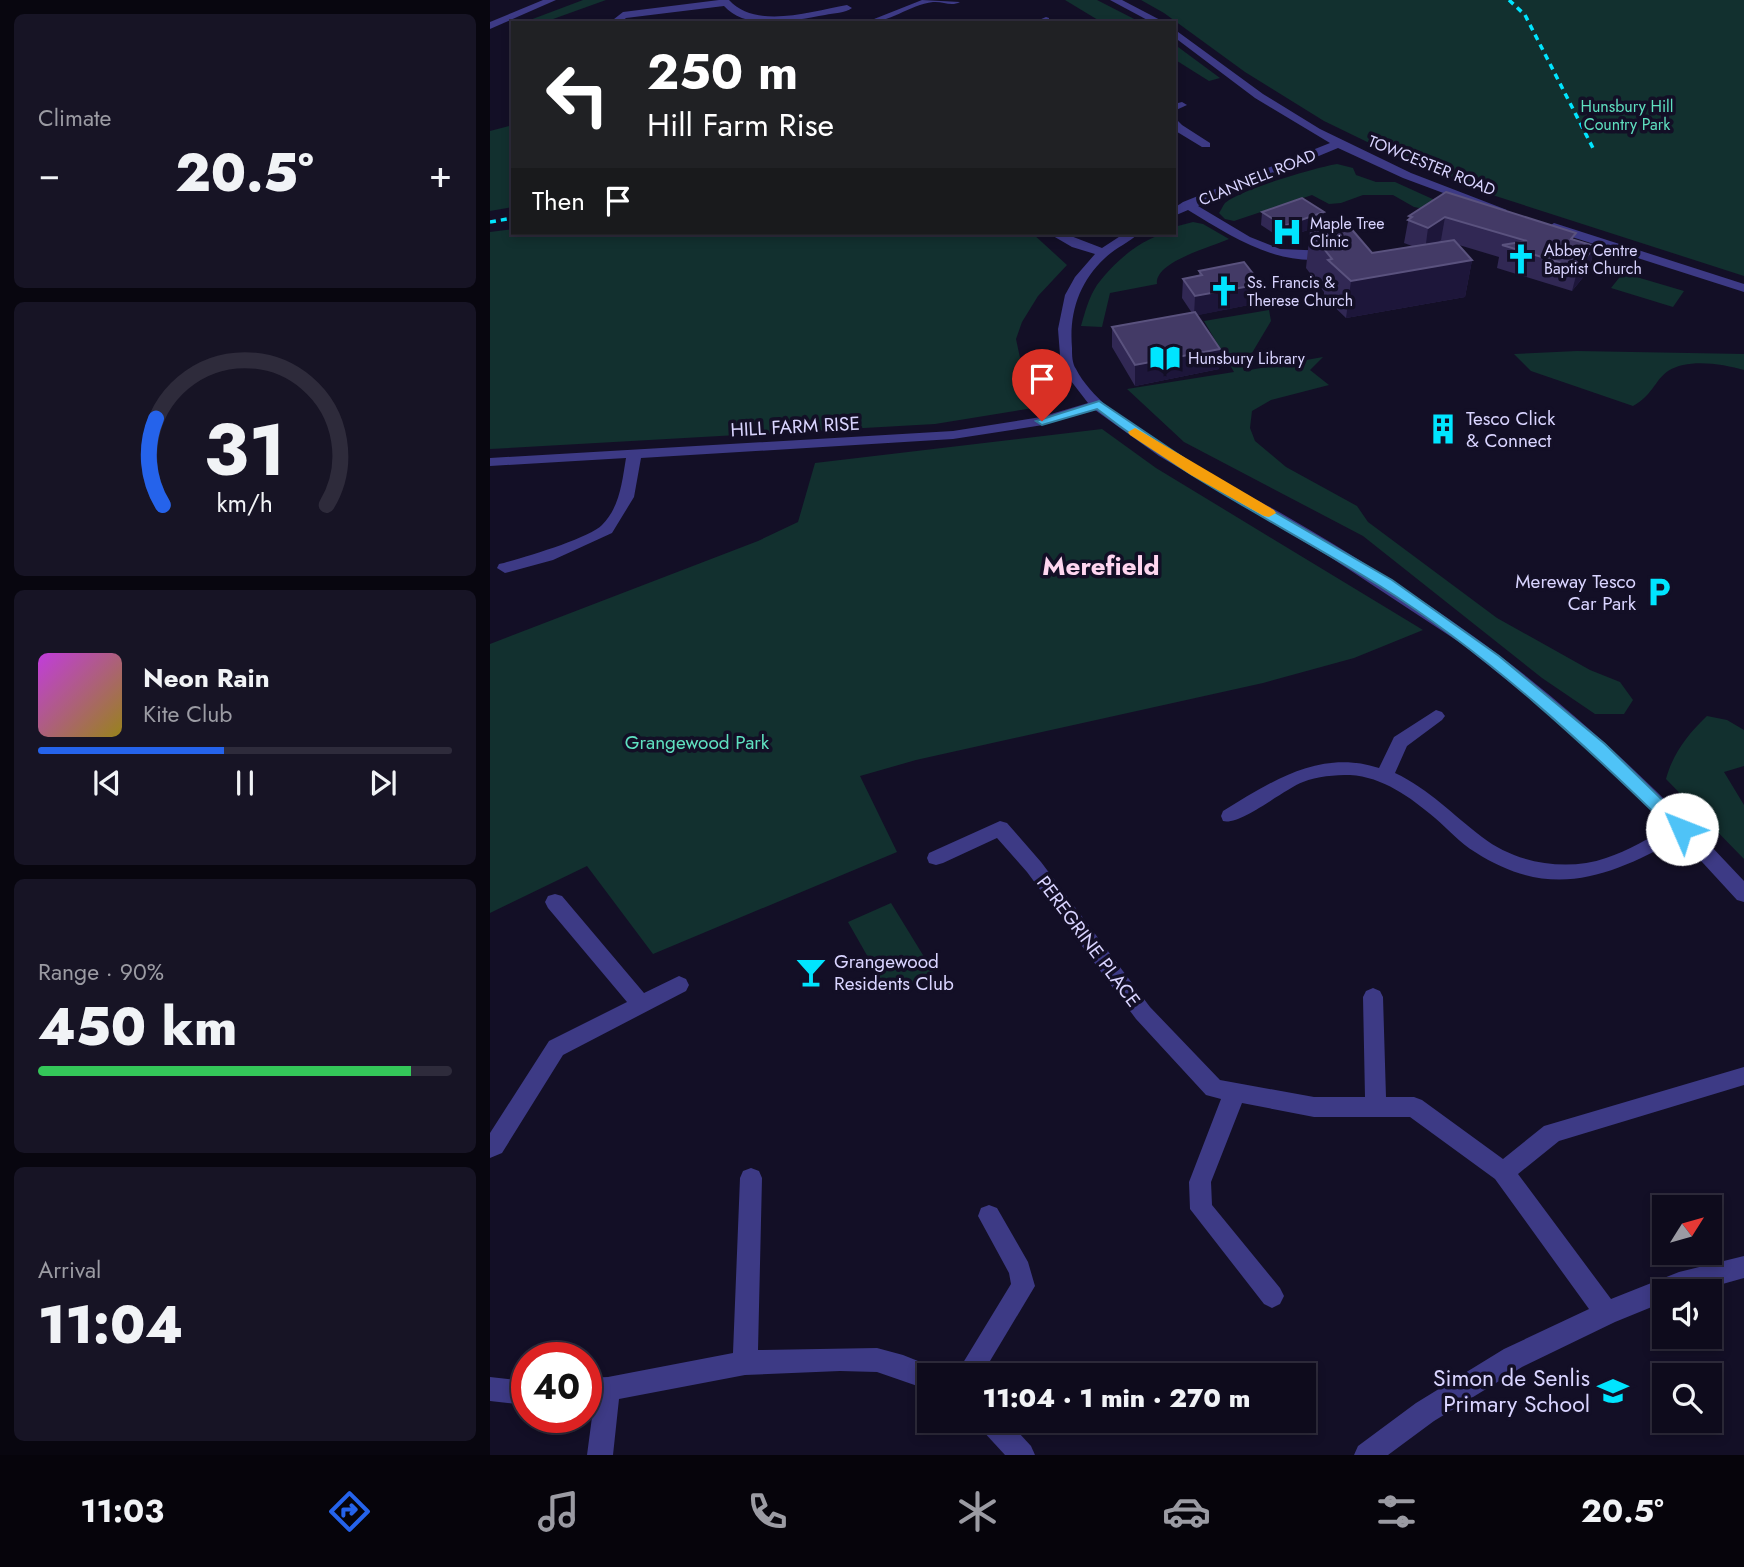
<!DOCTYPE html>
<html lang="en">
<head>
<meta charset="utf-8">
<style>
  :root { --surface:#0e0b1c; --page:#171425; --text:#f1f3f6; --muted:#9b9ba3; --line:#2e2b3b; --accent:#2563eb }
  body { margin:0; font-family:Jost,sans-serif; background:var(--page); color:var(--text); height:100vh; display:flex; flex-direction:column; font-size:26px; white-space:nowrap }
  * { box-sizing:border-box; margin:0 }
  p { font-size:23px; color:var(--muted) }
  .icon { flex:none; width:38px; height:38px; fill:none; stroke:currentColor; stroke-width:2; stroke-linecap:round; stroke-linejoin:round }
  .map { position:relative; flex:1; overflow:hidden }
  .details { display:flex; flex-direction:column; gap:14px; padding:14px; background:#08060f; width:490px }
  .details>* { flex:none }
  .guide { position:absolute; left:21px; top:21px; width:665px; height:214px; border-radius:0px; box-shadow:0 4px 10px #0003,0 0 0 2px var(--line); background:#202124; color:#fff; overflow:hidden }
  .needle { width:46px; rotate:53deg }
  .fabs { position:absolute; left:1162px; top:1195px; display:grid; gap:14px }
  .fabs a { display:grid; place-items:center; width:70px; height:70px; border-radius:0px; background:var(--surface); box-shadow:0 4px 10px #0003,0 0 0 2px var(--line); font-size:35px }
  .speed { position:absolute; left:21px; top:1342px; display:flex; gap:14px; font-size:35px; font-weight:700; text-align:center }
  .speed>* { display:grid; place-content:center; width:91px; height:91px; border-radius:50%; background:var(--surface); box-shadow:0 4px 10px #0003,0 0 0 2px var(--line); line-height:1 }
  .speed .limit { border:10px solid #d22; background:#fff; color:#111 }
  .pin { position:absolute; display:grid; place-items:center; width:60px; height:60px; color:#fff; margin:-72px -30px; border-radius:50% 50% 50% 0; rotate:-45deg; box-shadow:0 0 7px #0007 }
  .pin .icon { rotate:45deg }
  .me { position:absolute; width:77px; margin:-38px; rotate:314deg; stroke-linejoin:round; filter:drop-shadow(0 0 5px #0008) }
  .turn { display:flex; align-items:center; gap:24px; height:147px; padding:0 21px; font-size:32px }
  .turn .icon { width:91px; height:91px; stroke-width:2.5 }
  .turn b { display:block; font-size:49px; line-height:60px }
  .then { display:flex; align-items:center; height:66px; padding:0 21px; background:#0003; gap:14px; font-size:26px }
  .big { font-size:52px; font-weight:800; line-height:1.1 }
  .details .widget { flex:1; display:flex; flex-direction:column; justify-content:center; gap:10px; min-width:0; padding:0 24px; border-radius:10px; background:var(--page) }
  .details .dial { align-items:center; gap:0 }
  .dial svg { height:182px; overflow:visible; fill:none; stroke:var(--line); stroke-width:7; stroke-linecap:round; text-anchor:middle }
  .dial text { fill:var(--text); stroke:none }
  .song { display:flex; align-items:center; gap:21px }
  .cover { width:84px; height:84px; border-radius:10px; background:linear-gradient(135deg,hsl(290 70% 55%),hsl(50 70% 35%)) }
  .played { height:7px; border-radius:4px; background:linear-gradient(90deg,var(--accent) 45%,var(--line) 45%) }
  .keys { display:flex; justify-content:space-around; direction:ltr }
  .heat { display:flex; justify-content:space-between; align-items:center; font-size:38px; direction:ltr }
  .charge { height:10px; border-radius:5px; background:linear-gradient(90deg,#34c759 90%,var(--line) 0) }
  .trip { position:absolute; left:427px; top:1363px; width:399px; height:70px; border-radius:0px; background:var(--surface); box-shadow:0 4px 10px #0003,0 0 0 2px var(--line); font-weight:800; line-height:70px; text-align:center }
  .dock { display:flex; height:112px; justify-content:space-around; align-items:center; background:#06040b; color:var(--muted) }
  .dock .icon { width:49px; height:49px }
  .dock .selected { color:var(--accent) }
  .dock b { font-size:32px; color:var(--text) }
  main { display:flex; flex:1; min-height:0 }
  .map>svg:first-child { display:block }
  .green { fill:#12302f }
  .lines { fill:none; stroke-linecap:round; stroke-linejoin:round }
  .minor { fill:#3d3a85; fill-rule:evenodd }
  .rail { stroke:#00e5ff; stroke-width:3.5; stroke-dasharray:6 5; stroke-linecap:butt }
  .wall { fill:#312854 }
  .shaded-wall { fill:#1d163a }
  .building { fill:#433a66; stroke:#5a527e; stroke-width:2 }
  .route { fill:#4fc3f7; stroke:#337fa1; stroke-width:2 }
  .slow { fill:#f59e0b }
  .labels { text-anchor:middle; stroke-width:7; stroke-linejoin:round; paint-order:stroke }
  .far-park-label { font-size:16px; fill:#5fe0c0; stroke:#130f26 }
  .far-street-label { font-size:16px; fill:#d9d4ff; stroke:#130f26 }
  .far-poi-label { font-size:16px; fill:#d9d4ff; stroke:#130f26; text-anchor:start }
  .poi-label { font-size:19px; fill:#d9d4ff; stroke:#130f26; text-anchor:start }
  .street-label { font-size:19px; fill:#d9d4ff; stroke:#130f26 }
  .park-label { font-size:19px; fill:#5fe0c0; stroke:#130f26 }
  .near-poi-label { font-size:23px; fill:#d9d4ff; stroke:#130f26; text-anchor:end }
  .district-label { font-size:26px; font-weight:bold; fill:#ffd6f0; stroke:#130f26 }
</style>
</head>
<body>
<main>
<section class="details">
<div class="widget"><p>Climate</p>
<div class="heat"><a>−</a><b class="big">20.5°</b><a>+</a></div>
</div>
<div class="widget dial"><svg viewBox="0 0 100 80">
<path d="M14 69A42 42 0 1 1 86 69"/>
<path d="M14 69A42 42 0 0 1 11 31" stroke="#2563eb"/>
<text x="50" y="56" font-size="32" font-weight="700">31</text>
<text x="50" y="72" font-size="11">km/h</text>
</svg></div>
<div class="widget">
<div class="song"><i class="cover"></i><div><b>Neon Rain</b><p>Kite Club</p></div></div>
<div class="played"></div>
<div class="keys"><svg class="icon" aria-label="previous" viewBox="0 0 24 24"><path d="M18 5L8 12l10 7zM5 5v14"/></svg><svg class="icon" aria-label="pause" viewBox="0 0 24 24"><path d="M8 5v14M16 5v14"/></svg><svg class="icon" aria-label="next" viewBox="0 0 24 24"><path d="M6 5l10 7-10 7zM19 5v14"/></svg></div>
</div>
<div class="widget"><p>Range · 90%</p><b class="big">450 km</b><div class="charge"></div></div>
<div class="widget"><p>Arrival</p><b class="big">11:04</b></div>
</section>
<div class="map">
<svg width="1254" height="1455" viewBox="0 0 1254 1455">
  <rect width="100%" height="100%" fill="#130f26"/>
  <g class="green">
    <polygon points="93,0 116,0 52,23 32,23"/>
    <polygon points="575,0 607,0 652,23 613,23"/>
    <polygon points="651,0 1254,0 1254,276 990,191 900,153 834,121 755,72 674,13"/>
    <polygon points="684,44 730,78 719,81 684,59"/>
    <polygon points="23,125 23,207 0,211 0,131"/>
    <path d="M847 164 863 168 866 175 886 182H905L969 211H945L924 207 903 195H873L851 203 839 204 822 195 744 221 735 219 729 213C730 212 734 204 735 203 752 189 824 168 847 164Z"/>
    <path d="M703 222 713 224 739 239C721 247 664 262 667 284L620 293 612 327 591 326C595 312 599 297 607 285 624 262 656 233 684 233V227Z"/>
    <polygon points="23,229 23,233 542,233 577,265 548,296 532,322 526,339 536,386 549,407 445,424 0,449 0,232"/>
    <polygon points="1133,273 1194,291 1183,307 1121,288"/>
    <polygon points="779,310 781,321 753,368 754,371 833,357 820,370 839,385 781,400 762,411 760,428 765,441 796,467 867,506 878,522 1007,618 1100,670 1130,682 1143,700 1134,714 1105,714 1052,678 873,536 694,442 637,389 744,372 714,321"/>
    <path d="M1087 351 1254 354V370C1233 364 1198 358 1178 371 1165 380 1162 396 1143 406L1041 371 1024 354Z"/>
    <polygon points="612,429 666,468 933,630 864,658 773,683 426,760 370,776 407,852 163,954 97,866 0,913 0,644 268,541 308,522 325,463"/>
    <path d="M1217 716 1237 720 1254 730V766L1234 772 1254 805V859L1176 779C1183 753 1198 734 1217 716Z"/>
    <polygon points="401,903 444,973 399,994 358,922"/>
  </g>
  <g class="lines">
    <g class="minor">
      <polygon points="53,0 66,0 0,29 0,22"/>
      <path d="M229 0H239C266 30 322 11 357 5L362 8C355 13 344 13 335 15 305 20 257 32 234 6L136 18 130 23H119L133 12Z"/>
      <path d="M432 0 470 2C461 7 453 1 443 2 419 5 400 23 374 23Z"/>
      <polygon points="620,0 632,0 676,23 663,23"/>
      <polygon points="556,17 559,18 559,22 542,23"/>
      <path d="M684 29 773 94 830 129 921 173 1017 210 1007 213 913 178 848 148 708 206 760 237 790 249 839 251 845 255 843 258C788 268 743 237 698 210L684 216V208L693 202 840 143 765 98 684 37Z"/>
      <polygon points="692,102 697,105 684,111 684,104"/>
      <polygon points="684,117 692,125 720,143 720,147 712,147 684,130"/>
      <polygon points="1064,223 1254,284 1254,292 1060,230 1058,227"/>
      <path d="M558 233H573L612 248 635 233H649C639 243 625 248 615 258 589 282 579 313 582 348 582 355 582 363 586 369 615 426 739 483 796 516 860 553 923 593 983 636 1082 707 1171 792 1254 881V902L1247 900 1190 838C1119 877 1061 901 985 852 970 843 958 829 945 818 920 797 893 777 860 775 845 775 827 776 813 782 794 789 750 826 733 821L731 816 733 811C782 781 830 749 889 768L904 737 946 710 952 712 955 716 952 720 917 746 905 773C939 789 963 815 992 837 1025 863 1076 872 1116 858 1138 851 1159 838 1179 827L1064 718 972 644 840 557 669 456 605 410 553 425 463 439 151 458 144 497 122 533 63 560 15 573 7 568 9 564C30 559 100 538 112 525 130 507 132 482 136 458L0 466V458L463 431 551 417 598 403 571 368 568 329 575 295 585 277 605 254 582 247Z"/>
      <polygon points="510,821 517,823 551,862 660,1007 730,1080 824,1097 875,1097 873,997 876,991 883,988 890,991 893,997 896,1097 924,1097 932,1100 1013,1159 1054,1126 1254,1067 1254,1085 1069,1141 1028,1174 1121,1299 1189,1272 1254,1256 1254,1278 1204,1292 1174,1292 1174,1302 1125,1322 1032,1367 944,1421 898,1455 864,1455 868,1446 926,1403 1014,1349 1099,1309 1005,1179 920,1117 824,1117 752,1103 721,1182 722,1205 790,1288 794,1296 790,1304 782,1308 774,1304 700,1209 699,1182 731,1099 716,1095 646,1019 537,872 507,838 453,863 446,865 439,863 437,858 439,853"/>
      <polygon points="65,894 72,896 154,993 189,976 196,979 199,985 196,991 73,1055 12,1153 0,1158 0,1133 59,1041 137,1002 58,908 55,902 58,896"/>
      <polygon points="261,1168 269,1171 272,1178 268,1350 387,1348 413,1355 448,1369 450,1376 439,1376 439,1390 387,1372 350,1371 255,1375 129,1399 123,1455 97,1455 104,1402 96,1402 96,1378 118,1377 243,1353 250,1178 253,1171"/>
      <polygon points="499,1205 507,1208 538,1262 545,1286 491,1376 465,1376 521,1284 519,1273 488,1216 491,1208"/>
      <polygon points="0,1377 37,1381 37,1405 0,1401"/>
      <polygon points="488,1421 518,1421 541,1446 545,1455 515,1455 492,1430"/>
    </g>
    <g class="rail">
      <polyline points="1019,0 1035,15 1105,152"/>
      <polyline points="0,222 23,218"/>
    </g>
  </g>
  <g class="wall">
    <polygon points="956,192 1084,240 1105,246 1099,270 1082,291 1007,268 1009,257 969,245 982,260 975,297 856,318 834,297 834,292 816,268 820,231 882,253 922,246 914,243 919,216"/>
    <polygon points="772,212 832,225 792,239 771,225"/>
    <polygon points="709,271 771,284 769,303 707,315 730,349 729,369 645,386 622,347 622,327 702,313 692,298 693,279 709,276"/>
  </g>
  <g class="shaded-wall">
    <polygon points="834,212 832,225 792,239 794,226"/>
    <polygon points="955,217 951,240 935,251 938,228"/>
    <polygon points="1105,246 1099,270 1082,291 1088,268"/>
    <polygon points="982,260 975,297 856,318 861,281"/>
    <polygon points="771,284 769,303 704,316 705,296"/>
    <polygon points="730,349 729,369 645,386 645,365"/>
  </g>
  <g class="building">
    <polygon points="956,192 1086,233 1081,239 1105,246 1088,268 1012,245 1037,241 955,217 938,228 918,220 922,217 919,216"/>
    <polygon points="812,198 834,212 794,226 772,212"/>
    <polygon points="858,225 882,253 964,240 982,260 861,281 838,260 842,259 820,231"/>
    <polygon points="754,262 771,284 705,296 693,279 712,275 709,271"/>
    <polygon points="705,312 730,349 645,365 622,327"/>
  </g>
  <path class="route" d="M609 401 710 469 902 580 1009 656 1115 744 1198 825 1200 829 1198 834H1186C1094 744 999 655 890 586 795 527 695 478 607 409L552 425 546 421Z"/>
  <polygon class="slow" points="645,428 784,510 786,513 779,517 774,516 701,475 640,435 638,432"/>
  <defs>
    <g id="hospital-bare" transform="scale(2.415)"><path d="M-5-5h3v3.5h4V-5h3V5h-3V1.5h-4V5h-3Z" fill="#00e5ff" stroke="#130f26" stroke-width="2.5" paint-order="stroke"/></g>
    <g id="church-bare" transform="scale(2.415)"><path d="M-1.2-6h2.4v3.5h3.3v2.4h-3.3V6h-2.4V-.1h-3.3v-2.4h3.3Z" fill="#00e5ff" stroke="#130f26" stroke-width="2.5" paint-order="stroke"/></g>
    <g id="library-bare" transform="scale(2.415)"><path d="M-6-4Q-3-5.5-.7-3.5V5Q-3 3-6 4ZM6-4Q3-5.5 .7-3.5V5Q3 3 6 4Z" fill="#00e5ff" stroke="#130f26" stroke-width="2.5" paint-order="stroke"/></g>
    <g id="building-bare" transform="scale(2.415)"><path d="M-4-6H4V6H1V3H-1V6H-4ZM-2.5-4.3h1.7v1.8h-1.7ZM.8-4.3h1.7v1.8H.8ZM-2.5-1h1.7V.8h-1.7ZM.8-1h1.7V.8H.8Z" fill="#00e5ff" stroke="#130f26" stroke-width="2.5" paint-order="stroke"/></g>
    <g id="parking-bare" transform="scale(2.415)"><path d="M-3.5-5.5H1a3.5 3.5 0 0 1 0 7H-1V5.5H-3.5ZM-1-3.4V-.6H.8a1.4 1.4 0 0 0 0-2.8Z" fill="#00e5ff" stroke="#130f26" stroke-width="2.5" paint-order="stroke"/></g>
    <g id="bar-bare" transform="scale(2.415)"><path d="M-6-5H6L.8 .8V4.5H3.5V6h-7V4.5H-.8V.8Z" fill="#00e5ff" stroke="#130f26" stroke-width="2.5" paint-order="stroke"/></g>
    <g id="school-bare" transform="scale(2.415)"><path d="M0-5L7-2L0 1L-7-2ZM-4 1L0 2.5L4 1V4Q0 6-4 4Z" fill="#00e5ff" stroke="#130f26" stroke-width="2.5" paint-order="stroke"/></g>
  </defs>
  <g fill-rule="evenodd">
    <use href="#hospital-bare" x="797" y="232"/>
    <use href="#church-bare" x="1031" y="259"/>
    <use href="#church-bare" x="734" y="291"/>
    <use href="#library-bare" x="675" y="358"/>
    <use href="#building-bare" x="953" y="429"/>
    <use href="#parking-bare" x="1169" y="592"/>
    <use href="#bar-bare" x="321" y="972"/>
    <use href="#school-bare" x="1123" y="1391"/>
  </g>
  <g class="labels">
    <g class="far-park-label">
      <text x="1137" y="112">Hunsbury Hill<tspan x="1137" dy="18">Country Park</tspan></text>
    </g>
    <g class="far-street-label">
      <text transform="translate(942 165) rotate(22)" y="6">TOWCESTER ROAD</text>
      <text transform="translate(767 177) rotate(-22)" y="6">CLANNELL ROAD</text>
    </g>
    <g class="far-poi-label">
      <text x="820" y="229">Maple Tree<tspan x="820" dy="18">Clinic</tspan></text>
      <text x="1054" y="256">Abbey Centre<tspan x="1054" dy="18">Baptist Church</tspan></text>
      <text x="757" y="288">Ss. Francis &amp;<tspan x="757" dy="18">Therese Church</tspan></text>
      <text x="698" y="364">Hunsbury Library</text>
    </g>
    <g class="poi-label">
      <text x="976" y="425">Tesco Click<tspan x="976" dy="22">&amp; Connect</tspan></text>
      <text x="1146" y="588" text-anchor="end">Mereway Tesco<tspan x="1146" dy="22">Car Park</tspan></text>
      <text x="344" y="968">Grangewood<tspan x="344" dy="22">Residents Club</tspan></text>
    </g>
    <g class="street-label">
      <text transform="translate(305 426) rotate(-3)" y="7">HILL FARM RISE</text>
      <text transform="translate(599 941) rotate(53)" y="7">PEREGRINE PLACE</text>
    </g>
    <g class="park-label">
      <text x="207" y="749">Grangewood Park</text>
    </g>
    <g class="near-poi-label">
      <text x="1100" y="1386">Simon de Senlis<tspan x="1100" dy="26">Primary School</tspan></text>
    </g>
    <g class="district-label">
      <text x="611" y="575">Merefield</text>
    </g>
  </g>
</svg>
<div class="fabs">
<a><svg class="needle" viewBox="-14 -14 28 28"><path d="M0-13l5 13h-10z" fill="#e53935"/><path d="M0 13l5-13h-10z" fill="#9b9ba3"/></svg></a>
<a><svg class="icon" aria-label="sound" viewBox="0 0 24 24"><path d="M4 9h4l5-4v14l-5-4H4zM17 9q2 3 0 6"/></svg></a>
<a><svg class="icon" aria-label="search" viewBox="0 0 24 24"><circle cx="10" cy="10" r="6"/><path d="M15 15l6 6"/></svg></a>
</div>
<div class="speed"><div class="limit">40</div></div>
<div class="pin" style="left:552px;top:421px;background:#d93025"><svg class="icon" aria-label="arrive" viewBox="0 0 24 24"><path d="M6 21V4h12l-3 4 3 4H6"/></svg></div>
<svg class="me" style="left:1192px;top:829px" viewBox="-20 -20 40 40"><circle r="19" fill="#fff"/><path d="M0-13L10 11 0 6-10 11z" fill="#4fc3f7"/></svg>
<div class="trip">11:04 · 1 min · 270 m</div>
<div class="guide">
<div class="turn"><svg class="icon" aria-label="left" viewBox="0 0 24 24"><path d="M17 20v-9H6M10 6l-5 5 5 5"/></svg><div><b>250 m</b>Hill Farm Rise</div></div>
<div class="then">Then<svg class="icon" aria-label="arrive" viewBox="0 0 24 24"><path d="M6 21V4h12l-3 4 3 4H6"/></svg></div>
</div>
</div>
</main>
<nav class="dock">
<b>11:03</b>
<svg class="icon selected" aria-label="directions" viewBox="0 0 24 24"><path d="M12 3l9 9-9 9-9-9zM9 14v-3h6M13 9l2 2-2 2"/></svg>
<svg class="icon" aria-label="music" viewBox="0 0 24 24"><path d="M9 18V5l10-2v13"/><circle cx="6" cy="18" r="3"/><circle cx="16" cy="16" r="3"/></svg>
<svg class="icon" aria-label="phone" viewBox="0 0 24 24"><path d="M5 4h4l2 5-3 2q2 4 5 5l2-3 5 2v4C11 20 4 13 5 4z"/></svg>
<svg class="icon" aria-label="climate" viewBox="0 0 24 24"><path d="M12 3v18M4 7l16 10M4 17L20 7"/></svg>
<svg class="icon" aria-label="car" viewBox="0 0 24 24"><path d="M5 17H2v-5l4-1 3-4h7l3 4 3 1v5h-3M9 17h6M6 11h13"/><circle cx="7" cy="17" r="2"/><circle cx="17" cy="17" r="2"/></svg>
<svg class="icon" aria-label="filters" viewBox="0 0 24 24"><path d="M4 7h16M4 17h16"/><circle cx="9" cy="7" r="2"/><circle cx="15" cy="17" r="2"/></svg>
<b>20.5°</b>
</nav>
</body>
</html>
